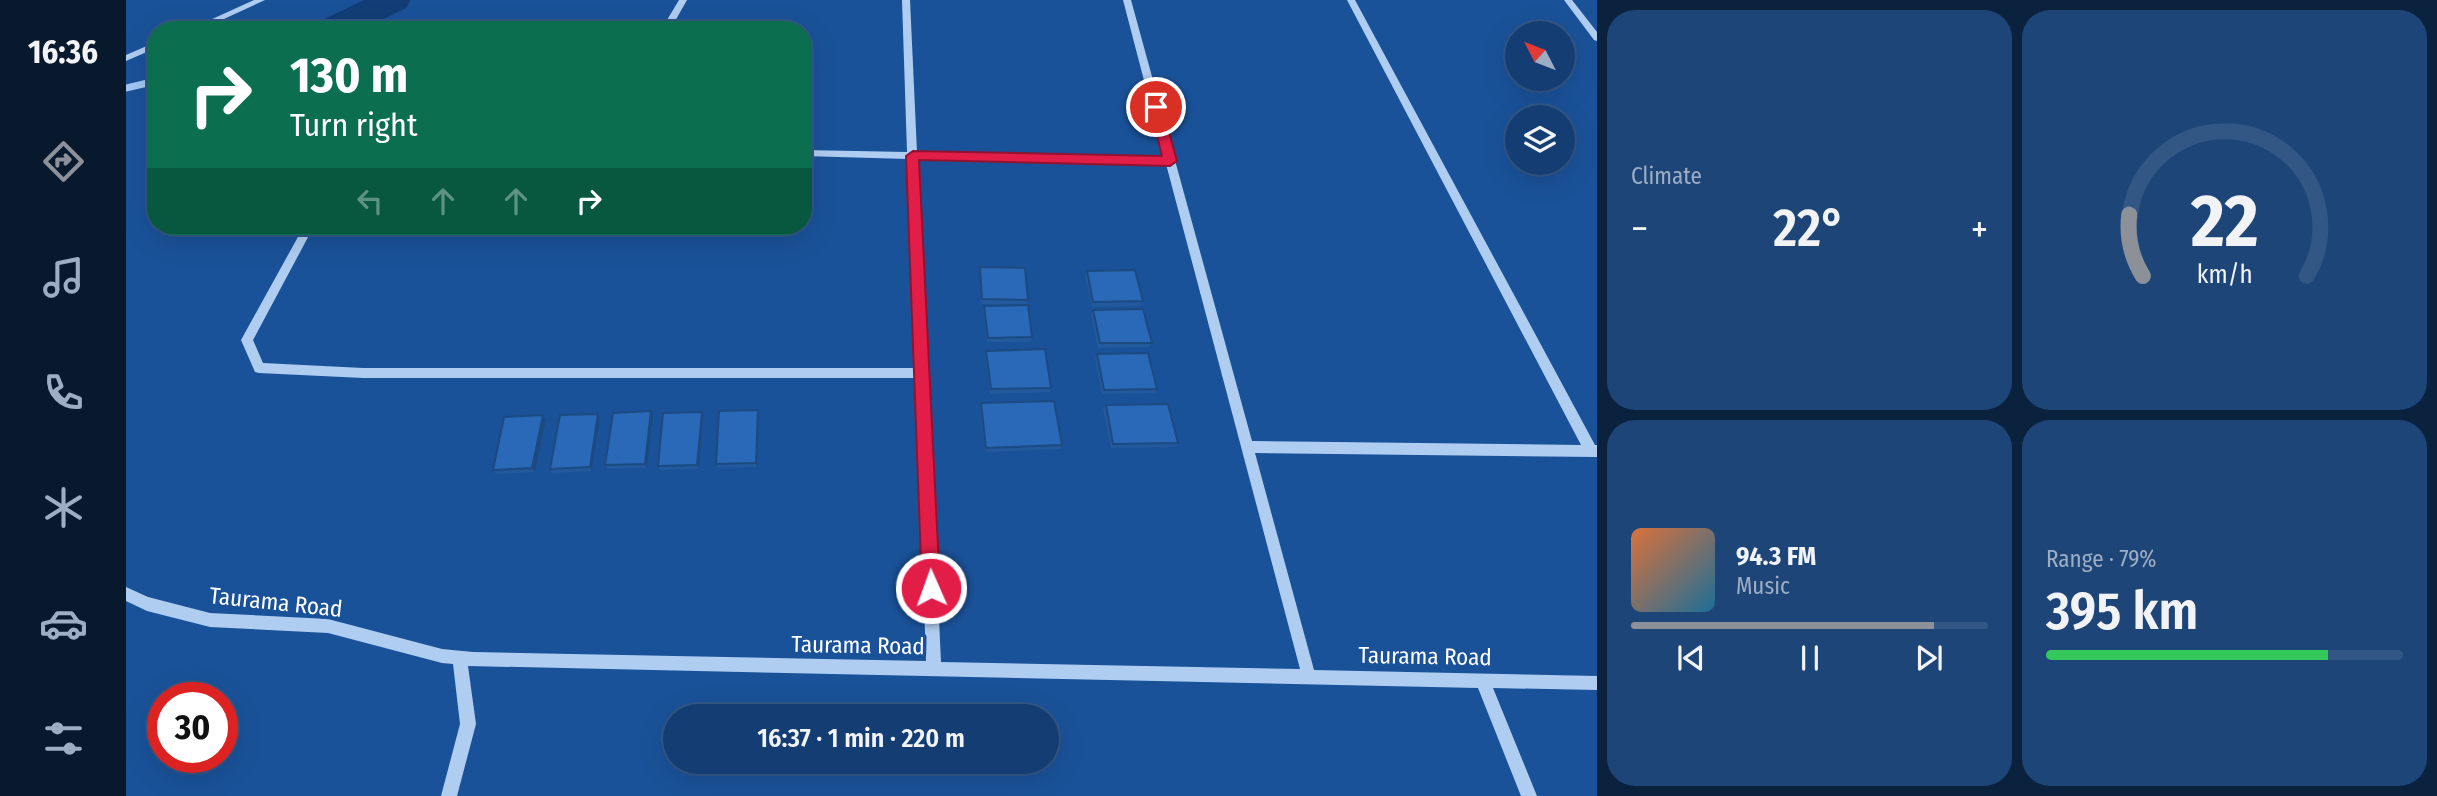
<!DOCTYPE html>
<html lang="en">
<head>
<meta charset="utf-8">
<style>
  :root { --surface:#143e73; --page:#1d4578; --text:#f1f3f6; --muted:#9daec4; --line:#335785; --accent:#8c9099 }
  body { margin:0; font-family:"Fira Sans Condensed",sans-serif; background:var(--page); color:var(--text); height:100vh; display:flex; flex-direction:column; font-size:26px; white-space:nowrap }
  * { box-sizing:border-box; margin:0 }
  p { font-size:23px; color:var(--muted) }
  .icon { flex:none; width:38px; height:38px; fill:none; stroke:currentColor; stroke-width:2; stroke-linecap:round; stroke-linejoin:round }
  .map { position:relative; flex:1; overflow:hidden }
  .side { display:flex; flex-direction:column; gap:10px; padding:10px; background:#0b223f; width:840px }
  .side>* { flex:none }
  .guide { position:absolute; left:21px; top:21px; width:665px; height:214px; border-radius:28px; box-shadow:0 7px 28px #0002,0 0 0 2px var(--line); background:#0b6e4f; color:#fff; overflow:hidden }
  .needle { width:46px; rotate:312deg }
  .controls { position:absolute; left:1379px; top:21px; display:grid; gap:14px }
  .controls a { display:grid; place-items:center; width:70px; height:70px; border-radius:50%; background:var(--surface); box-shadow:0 7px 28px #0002,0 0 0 2px var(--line); font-size:35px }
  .speed { position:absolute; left:21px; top:682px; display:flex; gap:14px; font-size:35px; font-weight:700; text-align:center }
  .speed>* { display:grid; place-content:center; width:91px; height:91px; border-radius:50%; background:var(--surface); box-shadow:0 7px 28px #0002,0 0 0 2px var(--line); line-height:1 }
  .speed .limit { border:10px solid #d22; background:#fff; color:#111 }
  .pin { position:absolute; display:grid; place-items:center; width:60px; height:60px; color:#fff; margin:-30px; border:4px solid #fff; border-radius:50%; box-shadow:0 2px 7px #0007 }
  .me { position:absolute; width:77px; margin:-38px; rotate:358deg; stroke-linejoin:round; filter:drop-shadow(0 0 5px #0008) }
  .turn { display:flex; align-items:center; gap:24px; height:147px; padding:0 28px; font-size:32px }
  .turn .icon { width:91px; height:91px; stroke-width:2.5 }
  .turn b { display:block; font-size:49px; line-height:60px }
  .lanes { display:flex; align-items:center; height:66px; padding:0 28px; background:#0003; justify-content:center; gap:35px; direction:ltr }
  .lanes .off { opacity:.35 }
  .big { font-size:52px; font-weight:600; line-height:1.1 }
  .side .tile { flex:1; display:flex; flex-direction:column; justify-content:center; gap:10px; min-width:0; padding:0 24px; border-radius:28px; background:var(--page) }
  .side .dial { align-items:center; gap:0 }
  .dial svg { height:182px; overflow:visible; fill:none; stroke:var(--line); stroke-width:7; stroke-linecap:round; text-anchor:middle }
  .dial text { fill:var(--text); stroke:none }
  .song { display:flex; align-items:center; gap:21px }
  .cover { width:84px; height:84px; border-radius:10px; background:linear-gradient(135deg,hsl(20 70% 55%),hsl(200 70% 35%)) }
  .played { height:7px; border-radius:4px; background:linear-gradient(90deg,var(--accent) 85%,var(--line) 85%) }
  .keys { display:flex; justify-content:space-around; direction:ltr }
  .heat { display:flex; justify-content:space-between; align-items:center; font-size:38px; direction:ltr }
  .charge { height:10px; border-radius:5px; background:linear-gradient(90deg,#34c759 79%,var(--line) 0) }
  .side .tiles { flex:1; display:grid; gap:10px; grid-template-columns:repeat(2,1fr) }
  .trip { position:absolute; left:537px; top:704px; width:396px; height:70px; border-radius:35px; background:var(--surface); box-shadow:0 7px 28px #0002,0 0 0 2px var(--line); font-weight:600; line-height:70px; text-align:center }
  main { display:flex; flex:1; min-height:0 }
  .dock { display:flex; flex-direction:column; width:126px; justify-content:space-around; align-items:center; background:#08192e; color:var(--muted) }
  .dock .icon { width:49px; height:49px }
  .dock .current { color:var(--accent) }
  .dock b { font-size:32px; color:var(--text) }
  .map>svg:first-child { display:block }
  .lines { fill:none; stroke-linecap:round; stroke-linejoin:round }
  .stream { stroke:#a2c8f3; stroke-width:7 }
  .river { fill:#123d76; fill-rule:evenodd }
  .minor { fill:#afcdf1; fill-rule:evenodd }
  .wall { fill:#235a9d }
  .shaded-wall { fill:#1d4a80 }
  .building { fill:#2969b7; stroke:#1d4a80; stroke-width:2 }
  .route { fill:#e11d48; stroke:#92132f; stroke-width:2 }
  .labels { text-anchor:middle; stroke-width:7; stroke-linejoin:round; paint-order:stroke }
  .near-street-label { font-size:23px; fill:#fff; stroke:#1a5299 }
</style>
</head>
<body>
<main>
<nav class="dock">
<b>16:36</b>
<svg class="icon current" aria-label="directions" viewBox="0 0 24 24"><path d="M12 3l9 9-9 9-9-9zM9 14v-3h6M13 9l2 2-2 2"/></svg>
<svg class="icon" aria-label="music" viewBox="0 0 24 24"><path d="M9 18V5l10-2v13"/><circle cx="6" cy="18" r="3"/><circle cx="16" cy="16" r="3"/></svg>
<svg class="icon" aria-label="phone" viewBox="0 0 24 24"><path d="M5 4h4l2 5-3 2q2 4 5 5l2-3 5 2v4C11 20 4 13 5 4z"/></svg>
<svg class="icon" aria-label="climate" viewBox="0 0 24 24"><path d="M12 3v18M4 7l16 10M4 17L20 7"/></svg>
<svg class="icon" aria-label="car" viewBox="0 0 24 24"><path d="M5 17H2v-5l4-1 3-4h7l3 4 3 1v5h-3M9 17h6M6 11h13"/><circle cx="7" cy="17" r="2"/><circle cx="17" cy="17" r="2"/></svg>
<svg class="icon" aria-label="filters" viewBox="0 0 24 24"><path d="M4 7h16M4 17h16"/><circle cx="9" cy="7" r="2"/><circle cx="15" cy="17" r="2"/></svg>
</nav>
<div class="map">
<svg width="1471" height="796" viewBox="0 0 1471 796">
  <rect width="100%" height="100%" fill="#1a5299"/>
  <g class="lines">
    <polyline class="stream" points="0,88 30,81"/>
    <polygon class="river" points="238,0 285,0 280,8 235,30 186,30 192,22"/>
    <g class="minor">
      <polygon points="128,0 139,0 74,30 62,30"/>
      <polygon points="553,0 561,0 544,30 535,30"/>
      <path d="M776 0H784L791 152 1038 157 997 0H1005L1126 441 1455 445 1221 0H1229L1469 445H1471V457L1129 453 1188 670 1471 676V690L1367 688 1411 796H1395L1352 688 342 666 350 724 331 796H315L334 724 327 664 316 663 202 633 84 627 21 611 0 601V587L22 597 84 613 202 619 316 649 347 652 800 661 790 378H237L133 373 129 372 115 340 178 226H188L127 340 137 363 237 368H789L782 159 677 156V150L781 152ZM792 159 1040 164 1174 669 815 662Z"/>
      <polygon points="1438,0 1446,0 1471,32 1471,41 1468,40"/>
      <polygon points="30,42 30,48 0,61 0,55"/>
    </g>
  </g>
  <g class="wall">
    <polygon points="854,267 902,300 901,305 855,304 854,272"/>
    <polygon points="961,271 1017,301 1015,306 966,307 959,276"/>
    <polygon points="858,306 906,337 905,342 861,342 857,310"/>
    <polygon points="967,310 1026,343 1023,347 972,348 965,315"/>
    <polygon points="860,351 925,388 924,392 864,394 859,355"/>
    <polygon points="971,354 1031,389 1029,393 976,394 969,359"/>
    <polygon points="855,403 936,445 934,449 859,452 854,408"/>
    <polygon points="980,405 1052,443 1049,447 985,448 977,409"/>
    <polygon points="576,412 577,416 573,469 534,470 532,466"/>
    <polygon points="632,414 631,467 591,468 590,464"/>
    <polygon points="527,416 521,468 481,469 479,465"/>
    <polygon points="474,418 466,471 427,473 424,469"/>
    <polygon points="420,420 409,472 370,474 367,470"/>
  </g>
  <g class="shaded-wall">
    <polygon points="632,410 632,414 631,467 630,463"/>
    <polygon points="525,411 527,416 521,468 519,464"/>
    <polygon points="576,412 577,416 573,469 571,465"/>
    <polygon points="472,414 474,418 466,471 464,467"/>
    <polygon points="417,415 420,420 409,472 406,468"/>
  </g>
  <g class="building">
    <polygon points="854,267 899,268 902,300 856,299"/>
    <polygon points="1009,270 1017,301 967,302 961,271"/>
    <polygon points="902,305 906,337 862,338 858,306"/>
    <polygon points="1017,309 1026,343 974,343 967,310"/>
    <polygon points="919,349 925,388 865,389 860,351"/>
    <polygon points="1022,353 1031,389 978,390 971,354"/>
    <polygon points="928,401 936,445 860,448 855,403"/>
    <polygon points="1042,404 1052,443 987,444 980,405"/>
    <polygon points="632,410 630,463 590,464 593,411"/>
    <polygon points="525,411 519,464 479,465 487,413"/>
    <polygon points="576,412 571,465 532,466 537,413"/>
    <polygon points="472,414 464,467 424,469 434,415"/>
    <polygon points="417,415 406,468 367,470 378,417"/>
  </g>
  <polygon class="route" points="1030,103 1036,107 1051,161 1044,166 793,160 814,588 811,595 805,597 798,595 796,588 780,156 787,151 1036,156 1024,107"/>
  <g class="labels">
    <g class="near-street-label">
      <text transform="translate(150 602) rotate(6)" y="8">Taurama Road</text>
      <text transform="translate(732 645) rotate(1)" y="8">Taurama Road</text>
      <text transform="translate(1299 656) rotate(1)" y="8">Taurama Road</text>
    </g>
  </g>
</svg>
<div class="controls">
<a><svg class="needle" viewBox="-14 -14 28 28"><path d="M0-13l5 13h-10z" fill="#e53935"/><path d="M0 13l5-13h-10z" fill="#9daec4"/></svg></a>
<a><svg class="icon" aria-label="layers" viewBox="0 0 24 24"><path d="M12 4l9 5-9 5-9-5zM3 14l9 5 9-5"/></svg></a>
</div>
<div class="speed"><div class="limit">30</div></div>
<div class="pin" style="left:1030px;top:107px;background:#d93025"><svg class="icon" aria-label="arrive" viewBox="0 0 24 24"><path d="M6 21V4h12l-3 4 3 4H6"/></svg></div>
<svg class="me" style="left:805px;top:588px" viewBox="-20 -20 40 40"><circle r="17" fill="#e11d48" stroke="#fff" stroke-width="3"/><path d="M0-11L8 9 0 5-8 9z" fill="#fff"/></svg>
<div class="trip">16:37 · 1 min · 220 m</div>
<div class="guide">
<div class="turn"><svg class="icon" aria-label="right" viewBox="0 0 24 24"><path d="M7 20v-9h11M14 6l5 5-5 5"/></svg><div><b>130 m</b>Turn right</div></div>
<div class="lanes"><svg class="icon off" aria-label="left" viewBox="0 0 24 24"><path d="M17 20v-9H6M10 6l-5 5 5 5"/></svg><svg class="icon off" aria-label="ahead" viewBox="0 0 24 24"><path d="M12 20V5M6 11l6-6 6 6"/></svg><svg class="icon off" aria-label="ahead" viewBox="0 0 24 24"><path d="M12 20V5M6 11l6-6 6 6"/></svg><svg class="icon" aria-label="right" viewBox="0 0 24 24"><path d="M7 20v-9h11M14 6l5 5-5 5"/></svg></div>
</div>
</div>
<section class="side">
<div class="tiles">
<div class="tile"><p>Climate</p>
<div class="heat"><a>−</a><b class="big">22°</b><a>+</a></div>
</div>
<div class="tile dial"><svg viewBox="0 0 100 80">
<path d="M14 69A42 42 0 1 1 86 69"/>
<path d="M14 69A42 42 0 0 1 8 42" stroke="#8c9099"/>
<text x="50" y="56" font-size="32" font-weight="700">22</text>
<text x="50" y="72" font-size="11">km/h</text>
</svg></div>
<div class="tile">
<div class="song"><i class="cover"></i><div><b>94.3 FM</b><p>Music</p></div></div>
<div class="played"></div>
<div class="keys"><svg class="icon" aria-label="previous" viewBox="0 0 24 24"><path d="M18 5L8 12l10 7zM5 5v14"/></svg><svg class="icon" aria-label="pause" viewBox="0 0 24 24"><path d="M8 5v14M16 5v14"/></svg><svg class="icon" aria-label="next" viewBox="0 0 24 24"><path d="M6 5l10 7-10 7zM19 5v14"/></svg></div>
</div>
<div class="tile"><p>Range · 79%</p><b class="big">395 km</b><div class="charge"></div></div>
</div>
</section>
</main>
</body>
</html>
